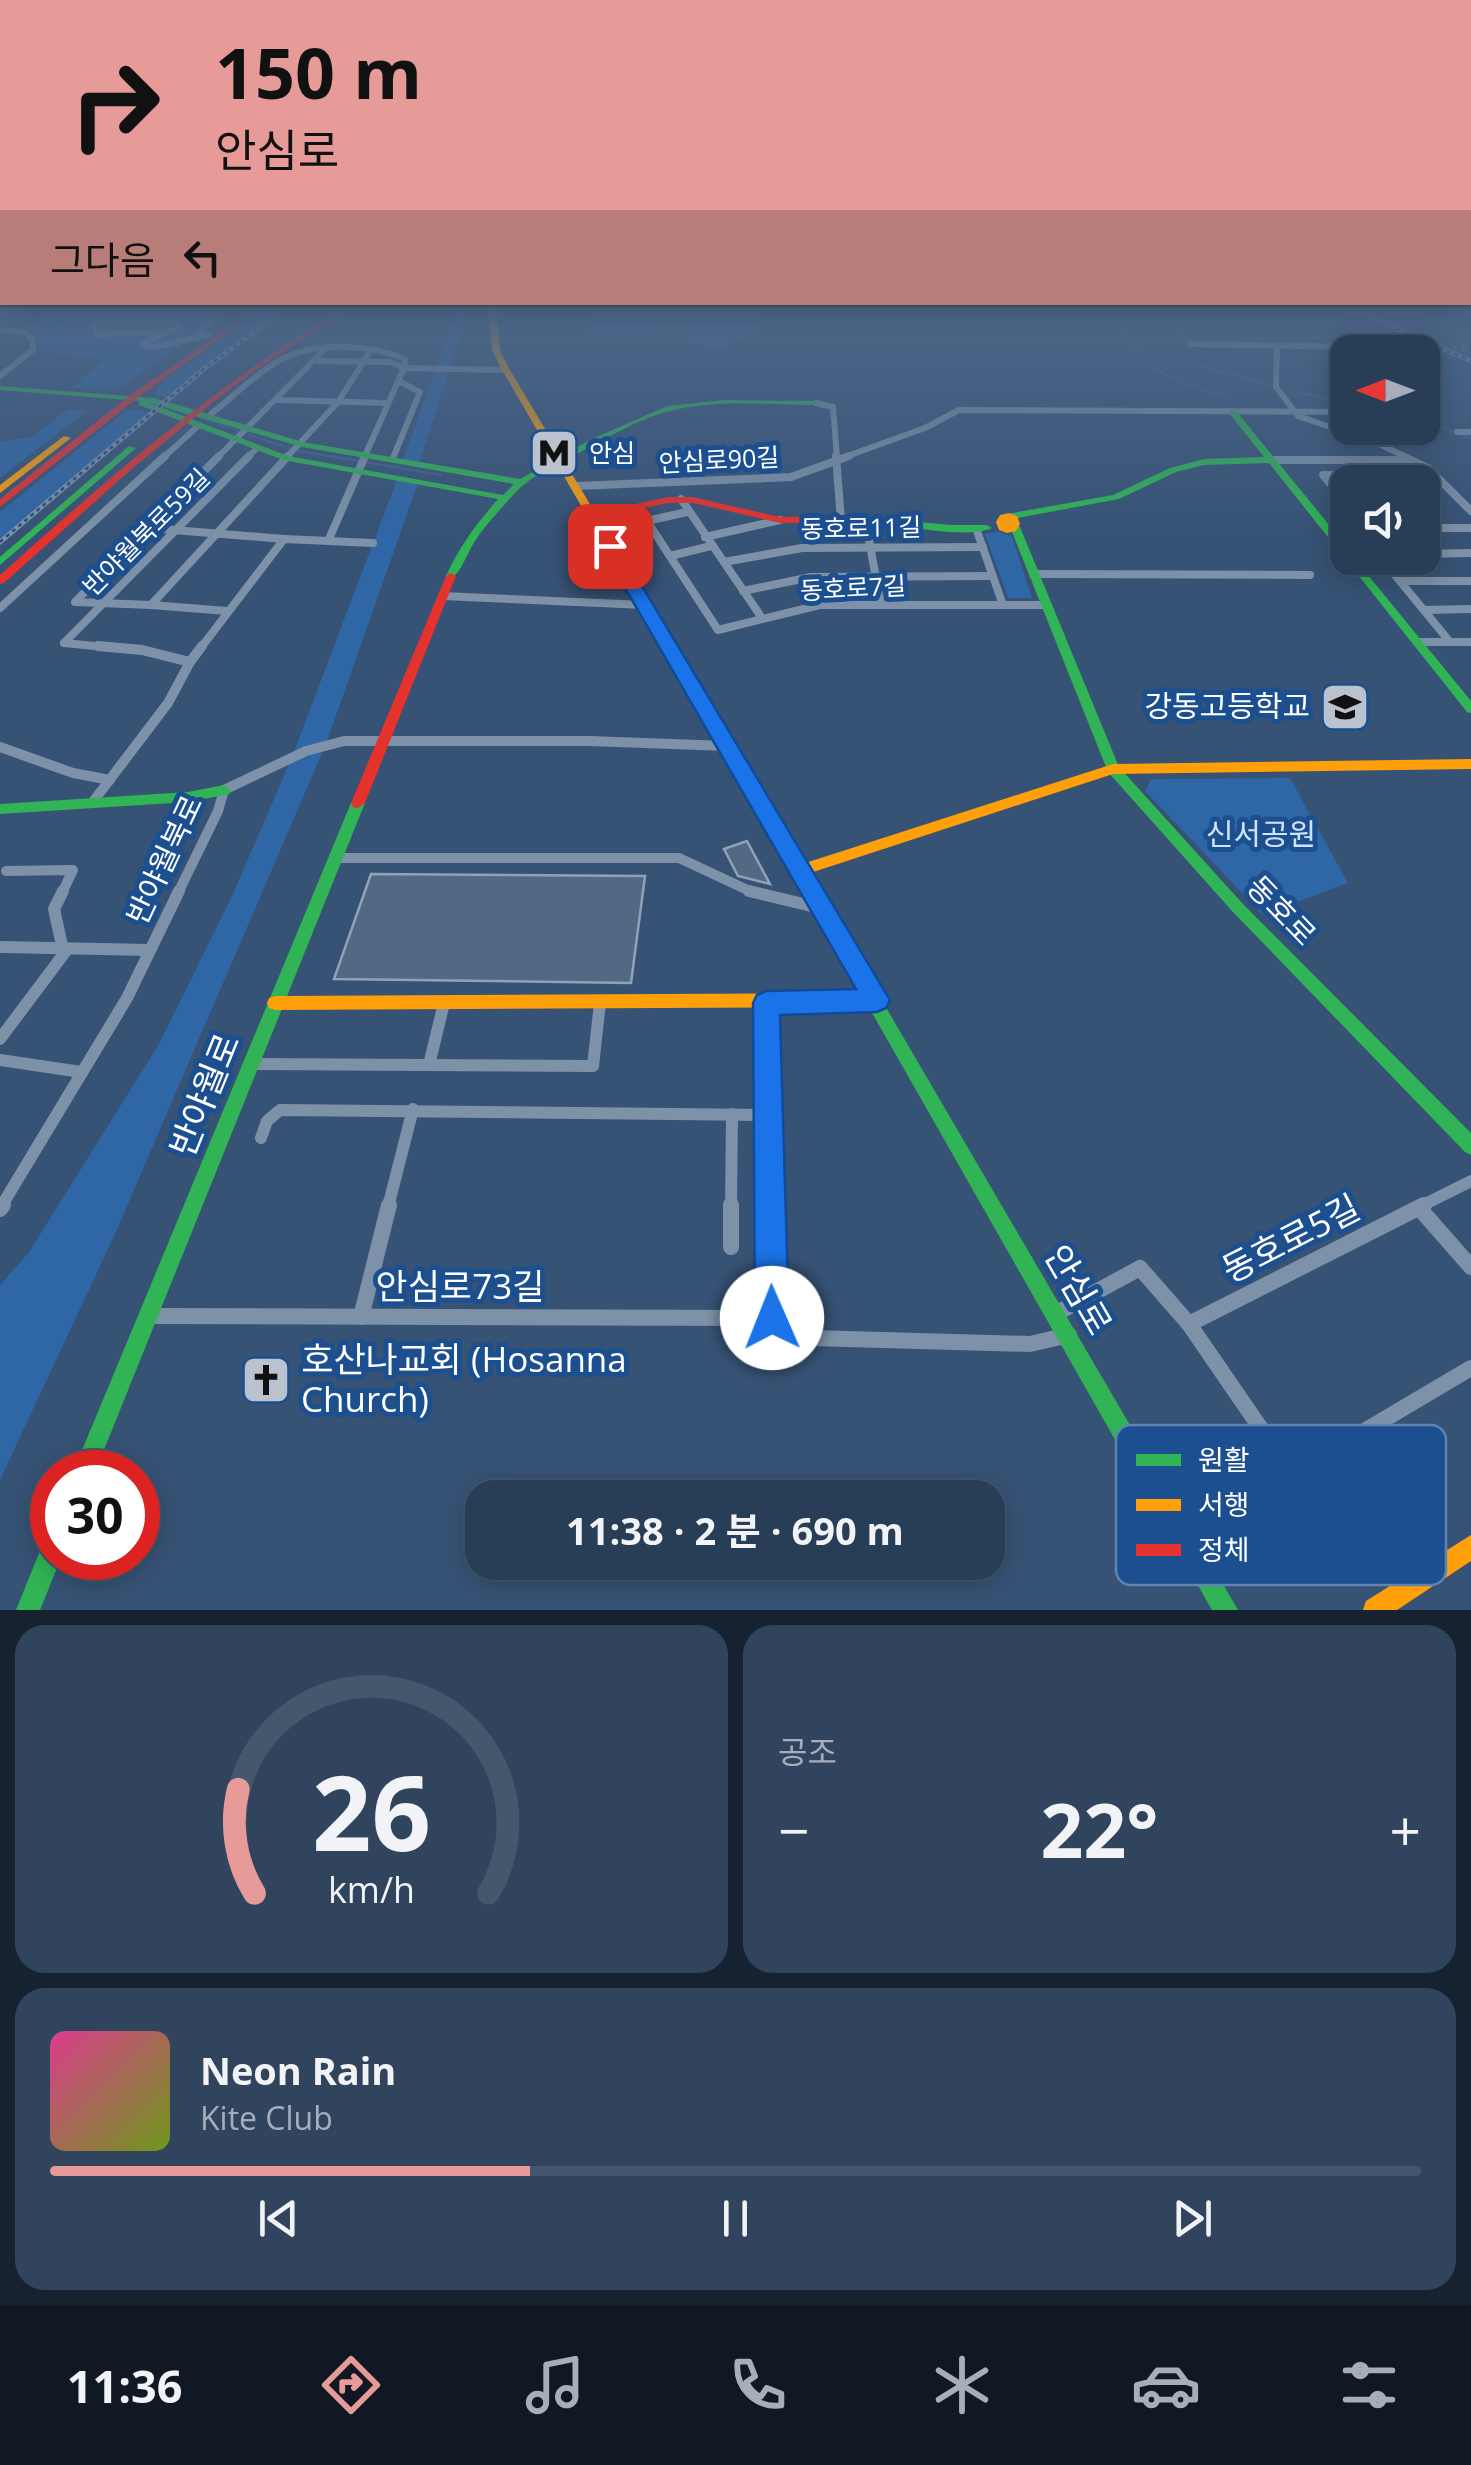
<!DOCTYPE html>
<html lang="ko">
<head>
<meta charset="utf-8">
<style>
  :root { --surface:#283e57; --page:#30455d; --text:#f1f3f6; --muted:#a5aeba; --line:#44576d; --accent:#e69b98 }
  body { margin:0; font-family:"Open Sans","Noto Sans KR",sans-serif; background:var(--page); color:var(--text); height:100vh; display:flex; flex-direction:column; font-size:38px; white-space:nowrap }
  * { box-sizing:border-box; margin:0 }
  p { font-size:32px; color:var(--muted) }
  .icon { flex:none; width:55px; height:55px; fill:none; stroke:currentColor; stroke-width:2; stroke-linecap:round; stroke-linejoin:round }
  .map { position:relative; height:1610px; overflow:hidden }
  .drawer { display:flex; flex-direction:column; gap:15px; padding:15px; background:#162230; flex:1 }
  .drawer>* { flex:none }
  .hud { position:absolute; left:0px; top:0px; width:1472px; height:305px; box-shadow:0 5px 25px #0003,0 0 0 2px var(--line); background:#e69b98; color:#111; overflow:hidden }
  .needle { width:65px; rotate:270deg }
  .buttons { position:absolute; left:1330px; top:335px; display:grid; gap:20px }
  .buttons a { display:grid; place-items:center; width:110px; height:110px; border-radius:20px; background:var(--surface); box-shadow:0 5px 25px #0003,0 0 0 2px var(--line); font-size:50px }
  .speed { position:absolute; left:30px; top:1450px; display:flex; gap:20px; font-size:50px; font-weight:700; text-align:center }
  .speed>* { display:grid; place-content:center; width:130px; height:130px; border-radius:50%; background:var(--surface); box-shadow:0 5px 25px #0003,0 0 0 2px var(--line); line-height:1 }
  .speed .limit { border:15px solid #d22; background:#fff; color:#111 }
  .pin { position:absolute; display:grid; place-items:center; width:85px; height:85px; color:#fff; margin:-42px; border-radius:20px; box-shadow:0 5px 15px #0006 }
  .me { position:absolute; width:110px; margin:-55px; rotate:359deg; stroke-linejoin:round; filter:drop-shadow(0 0 8px #0008) }
  .turn { display:flex; align-items:center; gap:35px; height:210px; padding:0 50px; font-size:45px }
  .turn .icon { width:130px; height:130px; stroke-width:2.5 }
  .turn b { display:block; font-size:70px; line-height:85px }
  .then { display:flex; align-items:center; height:95px; padding:0 50px; background:#0003; gap:20px; font-size:38px }
  .big { font-size:75px; font-weight:700; line-height:1.1 }
  .drawer .card { flex:1; display:flex; flex-direction:column; justify-content:center; gap:15px; min-width:0; padding:0 35px; border-radius:30px; background:var(--page) }
  .drawer .dial { align-items:center; gap:0 }
  .dial svg { height:260px; overflow:visible; fill:none; stroke:var(--line); stroke-width:7; stroke-linecap:round; text-anchor:middle }
  .dial text { fill:var(--text); stroke:none }
  .song { display:flex; align-items:center; gap:30px }
  .cover { width:120px; height:120px; border-radius:15px; background:linear-gradient(135deg,hsl(330 70% 55%),hsl(80 70% 35%)) }
  .played { height:10px; border-radius:5px; background:linear-gradient(90deg,var(--accent) 35%,var(--line) 35%) }
  .keys { display:flex; justify-content:space-around; direction:ltr }
  .heat { display:flex; justify-content:space-between; align-items:center; font-size:55px; direction:ltr }
  .drawer .tiles { flex:1; display:grid; gap:15px; grid-template-columns:1fr 1fr }
  .card:last-child { grid-column:span 2 }
  .trip { position:absolute; left:465px; top:1480px; width:540px; height:100px; border-radius:30px; background:var(--surface); box-shadow:0 5px 25px #0003,0 0 0 2px var(--line); font-weight:700; line-height:100px; text-align:center }
  .dock { display:flex; height:160px; justify-content:space-around; align-items:center; background:#101923; color:var(--muted) }
  .dock .icon { width:70px; height:70px }
  .dock .active { color:var(--accent) }
  .dock b { font-size:45px; color:var(--text) }
  .map>svg:first-child { display:block }
  .green { fill:#2f66a5 }
  .water { fill:#3b618d }
  .lines { fill:none; stroke-linecap:round; stroke-linejoin:round }
  .stream { stroke:#3b618d; stroke-width:2.5 }
  .building { fill:#526984; stroke:#92a2b6; stroke-width:2.5 }
  .street-tunnel { stroke:#546c89; stroke-width:6; stroke-dasharray:6 2.5; stroke-linecap:butt }
  .street-far4 { stroke:#7d92a8; stroke-width:6 }
  .street-far3 { stroke:#7d92a8; stroke-width:8 }
  .street-far2 { stroke:#7d92a8; stroke-width:10 }
  .street-far1 { stroke:#7d92a8; stroke-width:12 }
  .street { stroke:#7d92a8; stroke-width:16 }
  .fast { fill:#30b455; fill-rule:evenodd }
  .slow { fill:#ff9f0a; fill-rule:evenodd }
  .jam { fill:#e5322d; fill-rule:evenodd }
  .rail-casing { stroke:#7e92a7; stroke-width:5 }
  .rail { stroke:#1b4f8f; stroke-width:2.5; stroke-dasharray:4; stroke-linecap:butt }
  .route { fill:#1a73e8; stroke:#114b97; stroke-width:2.5 }
  .labels { text-anchor:middle; stroke-width:10; stroke-linejoin:round; paint-order:stroke }
  .far-poi-label { font-size:25px; fill:#fff; stroke:#1b4f8f; text-anchor:start }
  .far-street-label { font-size:25px; fill:#fff; stroke:#1b4f8f }
  .poi-label { font-size:30px; fill:#fff; stroke:#1b4f8f; text-anchor:end }
  .park-label { font-size:30px; fill:#cfe3fa; stroke:#1b4f8f }
  .street-label { font-size:30px; fill:#fff; stroke:#1b4f8f }
  .near-street-label { font-size:35px; fill:#fff; stroke:#1b4f8f }
  .near-poi-label { font-size:35px; fill:#fff; stroke:#1b4f8f; text-anchor:start }
  .key { fill:#1b4f8f; stroke:#5f84b1; stroke-width:2.5 }
  .key-label { font-size:28px; fill:#fff }
</style>
</head>
<body>
<div class="map">
<svg width="1471" height="1610" viewBox="0 0 1471 1610">
  <rect width="100%" height="100%" fill="#365274"/>
  <g class="green">
    <polygon points="51,309 234,309 118,389 72,388 102,360 38,350 37,333 23,327"/>
    <polygon points="265,309 283,309 166,397 154,395 158,385"/>
    <polygon points="457,309 469,309 419,463 403,460"/>
    <polygon points="68,409 88,410 0,478 0,442 32,437"/>
    <polygon points="137,409 149,413 0,538 0,512 124,412"/>
    <polygon points="398,477 419,480 326,744 115,1234 0,1480 0,1285 29,1252 159,1044 233,894 292,757"/>
    <polygon points="998,531 1012,536 1032,598 1008,598 985,534"/>
    <polygon points="1290,778 1348,883 1263,915 1145,791 1151,779"/>
  </g>
  <path class="water" d="M754 309 761 328 722 349 685 343 688 332C669 329 652 327 637 338L603 333 605 338 587 331 597 319 585 310Z"/>
  <g class="lines">
    <g class="stream">
      <polyline points="1416,309 1471,330"/>
      <path d="M1135 314 1127 331C1143 374 1185 384 1226 396"/>
      <polyline points="1173,314 1201,366 1271,385"/>
      <polyline points="0,318 56,319 75,328 76,338 117,347 130,355 124,370"/>
      <polyline points="1297,392 1348,403"/>
      <polyline points="166,408 188,414"/>
      <polyline points="201,418 294,450 441,475"/>
      <polyline points="1422,418 1453,432"/>
      <polyline points="1460,434 1471,438"/>
    </g>
  </g>
  <g class="building">
    <polygon points="747,841 770,884 738,876 724,849"/>
    <polygon points="371,874 645,876 631,983 334,979"/>
  </g>
  <g class="lines">
    <polyline class="street-tunnel" points="1418,348 1468,349"/>
    <g class="street-far4">
      <polyline points="0,330 26,332 33,340 33,350 0,376"/>
      <polyline points="100,334 158,332 154,335"/>
      <polyline points="96,335 100,334 94,326 106,321 178,323 179,327 142,344 153,347 209,335"/>
      <polyline points="197,335 220,311 216,309"/>
      <polyline points="1190,344 1418,348"/>
      <polyline points="1277,346 1276,387 1298,416 1377,443 1408,458"/>
      <polyline points="314,361 390,362 404,368"/>
      <polyline points="278,400 388,403"/>
      <polyline points="816,403 833,407 837,458"/>
      <path d="M211 414C234 396 255 374 280 360 315 341 370 344 405 359L404 368"/>
      <polyline points="1457,432 1471,432"/>
      <polyline points="163,458 199,425"/>
      <polyline points="217,458 325,349"/>
      <polyline points="247,458 256,449"/>
      <polyline points="286,458 338,402 371,350"/>
      <polyline points="364,458 404,368 506,370"/>
      <polyline points="393,458 420,392 398,381"/>
      <polyline points="842,458 925,428 959,410 1348,412"/>
    </g>
    <g class="street-far3">
      <polyline points="836,456 841,520"/>
      <polyline points="1403,456 1428,468 1471,511"/>
      <polyline points="1271,460 1404,460"/>
      <polyline points="1348,475 1323,475 1348,505"/>
      <polyline points="576,486 791,477 849,456"/>
      <polyline points="681,499 762,618"/>
      <polyline points="687,512 647,521 718,630 820,605 1045,605"/>
      <polyline points="865,519 881,605"/>
      <polyline points="149,528 284,539"/>
      <polyline points="1422,528 1471,528"/>
      <polyline points="977,531 1003,605"/>
      <polyline points="705,537 780,520"/>
      <polyline points="329,539 365,456"/>
      <polyline points="1422,554 1471,553"/>
      <polyline points="670,556 711,546"/>
      <polyline points="1381,558 1450,642"/>
      <polyline points="724,562 802,548 983,547"/>
      <polyline points="1033,574 1310,575"/>
      <polyline points="1403,581 1471,581"/>
      <polyline points="743,591 811,577 992,576"/>
      <polyline points="442,596 645,605"/>
      <polyline points="151,605 75,602 219,456"/>
      <polyline points="0,608 165,456"/>
      <polyline points="1424,610 1471,609"/>
      <polyline points="227,611 151,605 288,456"/>
      <polyline points="1418,642 1471,642"/>
      <polyline points="64,643 126,649"/>
      <polyline points="64,643 249,456"/>
      <polyline points="200,649 284,539 373,543"/>
    </g>
    <g class="street-far2">
      <polyline points="190,662 202,646"/>
      <polyline points="0,747 73,773 110,780"/>
      <polyline points="92,803 168,703 190,662 142,650 98,646"/>
      <polyline points="334,858 679,858 754,893"/>
      <polyline points="6,871 73,870 62,893"/>
      <polyline points="178,893 218,811 224,790 306,751 344,741 589,741 727,746"/>
    </g>
    <g class="street-far1">
      <polyline points="749,891 824,909"/>
      <polyline points="0,947 150,950"/>
      <polyline points="63,950 54,909 63,891"/>
      <polyline points="767,1003 770,1207"/>
      <polyline points="0,1039 66,951"/>
      <polyline points="0,1060 81,1072"/>
      <polyline points="250,1064 593,1066 600,1003"/>
      <polyline points="429,1065 444,1003"/>
      <polyline points="261,1138 267,1121 280,1110 769,1115"/>
      <polyline points="1,1207 127,998 179,891"/>
      <polyline points="388,1207 413,1109"/>
      <polyline points="731,1207 732,1114"/>
      <polyline points="1419,1207 1471,1181"/>
    </g>
    <g class="street">
      <polyline points="1424,1205 1189,1324 1292,1474 1471,1368"/>
      <polyline points="0,1209 3,1205"/>
      <polyline points="1420,1209 1471,1267"/>
      <polyline points="731,1247 731,1205"/>
      <polyline points="1057,1313 1140,1268 1189,1324"/>
      <polyline points="148,1316 772,1318 770,1205"/>
      <polyline points="361,1317 389,1205"/>
      <polyline points="772,1318 811,1338 1030,1344 1069,1335"/>
    </g>
    <g class="fast">
      <path d="M0 386 154 398 303 442 520 479 590 440 667 406 724 400 816 401 820 403 816 405C769 405 716 399 670 411 638 419 607 438 579 453 557 464 531 475 514 494 501 509 486 524 475 541 467 553 462 571 451 579L446 576C459 547 477 523 498 499L283 460 139 405V401L0 390ZM147 402 302 447 514 484 503 495 288 456Z"/>
      <polygon points="1233,410 1236,411 1348,548 1348,558 1354,558 1471,701 1471,713 1467,712 1269,463 1204,465 1176,472 1119,499 1012,519 1007,516 1012,513 1113,495 1170,468 1204,459 1264,457 1229,413"/>
      <polygon points="129,446 136,448 0,565 0,557"/>
      <path d="M849 516 952 525H987L992 528C966 539 916 527 887 524 873 523 859 523 846 521V517Z"/>
      <polygon points="1015,524 1020,527 1119,767 1242,903 1471,1133 1471,1155 1465,1152 1232,911 1108,772 1010,527"/>
      <polygon points="684,668 690,672 1238,1610 1212,1610 678,672"/>
      <polygon points="224,785 231,790 229,794 188,802 0,814 0,804 188,792"/>
      <polygon points="358,798 365,803 95,1472 73,1472 351,803"/>
      <polygon points="52,1537 52,1558 61,1558 40,1610 16,1610 44,1541"/>
    </g>
    <g class="slow">
      <polygon points="488,309 496,309 500,350 510,370 690,672 688,675 684,676 678,672 502,370 492,350"/>
      <polygon points="64,436 71,438 0,493 0,485"/>
      <polygon points="1009,513 1017,516 1020,524 1016,531 1007,533 999,530 996,522 1000,515"/>
      <polygon points="1471,759 1471,769 1113,774 801,876 796,874 794,870 796,866 1113,764"/>
      <polygon points="877,993 883,995 885,1000 883,1005 877,1007 275,1010 269,1008 267,1003 269,998 275,996"/>
      <polygon points="1471,1535 1471,1561 1397,1610 1363,1610 1366,1601"/>
    </g>
    <g class="jam">
      <polygon points="254,309 262,309 136,399 0,507 0,499 130,395"/>
      <path d="M342 309H350L256 370 212 403 127 473 4 583 0 584V575C108 478 216 384 342 309Z"/>
      <polygon points="668,497 693,497 780,517 849,516 854,519 849,522 780,523 693,503 668,503 592,519 587,516 592,513"/>
      <polygon points="451,573 456,576 365,803 358,808 353,807 351,803 446,576"/>
    </g>
    <g class="rail-casing">
      <g id="rail">
        <polyline points="1352,309 1471,361"/>
        <polyline points="0,542 205,368 286,309"/>
      </g>
    </g>
    <use href="#rail" class="rail"/>
  </g>
  <linearGradient id="sky" x2="0" y2="1"><stop stop-color="#1e2d40"/><stop offset="0.58" stop-color="#4c6688"/><stop offset="1" stop-color="#4c6688" stop-opacity="0"/></linearGradient>
  <rect width="1471" height="535" fill="url(#sky)"/>
  <polygon class="route" points="604,542 618,546 890,1000 886,1008 877,1012 780,1015 789,1318 784,1330 772,1335 760,1330 755,1318 753,1003 757,995 766,991 856,989 601,546"/>
  <defs>
    <g id="metro-square" transform="scale(2.5)"><rect x="-9" y="-9" width="18" height="18" rx="4" fill="#b9c2ce" stroke="#1b4f8f"/><path d="M-5.5 5V-5H-3L0 0L3-5H5.5V5H3V-.5L0 4L-3-.5V5Z" fill="#111"/></g>
    <g id="school-square" transform="scale(2.5)"><rect x="-9" y="-9" width="18" height="18" rx="4" fill="#b9c2ce" stroke="#1b4f8f"/><path d="M0-5L7-2L0 1L-7-2ZM-4 1L0 2.5L4 1V4Q0 6-4 4Z" fill="#111"/></g>
    <g id="church-square" transform="scale(2.5)"><rect x="-9" y="-9" width="18" height="18" rx="4" fill="#b9c2ce" stroke="#1b4f8f"/><path d="M-1.2-6h2.4v3.5h3.3v2.4h-3.3V6h-2.4V-.1h-3.3v-2.4h3.3Z" fill="#111"/></g>
  </defs>
  <g fill-rule="evenodd">
    <use href="#metro-square" x="554" y="453"/>
    <use href="#school-square" x="1345" y="707"/>
    <use href="#church-square" x="266" y="1380"/>
  </g>
  <g class="labels">
    <g class="far-poi-label">
      <text x="589" y="462">안심</text>
    </g>
    <g class="far-street-label">
      <text transform="translate(719 460) rotate(-3)" y="9">안심로90길</text>
      <text transform="translate(861 528) rotate(-1)" y="9">동호로11길</text>
      <text transform="translate(146 532) rotate(-45)" y="9">반야월북로59길</text>
      <text transform="translate(853 588) rotate(-3)" y="9">동호로7길</text>
    </g>
    <g class="poi-label">
      <text x="1310" y="717">강동고등학교</text>
    </g>
    <g class="park-label">
      <text x="1261" y="845">신서공원</text>
    </g>
    <g class="street-label">
      <text transform="translate(165 860) rotate(-65)" y="10">반야월북로</text>
      <text transform="translate(1281 911) rotate(46)" y="10">동호로</text>
    </g>
    <g class="near-street-label">
      <text transform="translate(205 1095) rotate(-68)" y="12">반야월로</text>
      <text transform="translate(1291 1239) rotate(-27)" y="12">동호로5길</text>
      <text x="460" y="1299">안심로73길</text>
      <text transform="translate(1078 1290) rotate(60)" y="12">안심로</text>
    </g>
    <g class="near-poi-label">
      <text x="301" y="1372">호산나교회 (Hosanna<tspan x="301" dy="40">Church)</tspan></text>
    </g>
  </g>
  <rect x="1116" y="1425" width="330" height="160" rx="15" class="key"/>
  <rect x="1136" y="1454" width="45" height="12" fill="#30b455"/>
  <rect x="1136" y="1499" width="45" height="12" fill="#ff9f0a"/>
  <rect x="1136" y="1544" width="45" height="12" fill="#e5322d"/>
  <g class="key-label">
    <text x="1198" y="1470">원활</text>
    <text x="1198" y="1515">서행</text>
    <text x="1198" y="1560">정체</text>
  </g>
</svg>
<div class="buttons">
<a><svg class="needle" viewBox="-14 -14 28 28"><path d="M0-13l5 13h-10z" fill="#e53935"/><path d="M0 13l5-13h-10z" fill="#a5aeba"/></svg></a>
<a><svg class="icon" aria-label="sound" viewBox="0 0 24 24"><path d="M4 9h4l5-4v14l-5-4H4zM17 9q2 3 0 6"/></svg></a>
</div>
<div class="speed"><div class="limit">30</div></div>
<div class="pin" style="left:610px;top:546px;background:#d93025"><svg class="icon" aria-label="arrive" viewBox="0 0 24 24"><path d="M6 21V4h12l-3 4 3 4H6"/></svg></div>
<svg class="me" style="left:772px;top:1318px" viewBox="-20 -20 40 40"><circle r="19" fill="#fff"/><path d="M0-13L10 11 0 6-10 11z" fill="#1a73e8"/></svg>
<div class="trip">11:38 · 2 분 · 690 m</div>
<div class="hud">
<div class="turn"><svg class="icon" aria-label="right" viewBox="0 0 24 24"><path d="M7 20v-9h11M14 6l5 5-5 5"/></svg><div><b>150 m</b>안심로</div></div>
<div class="then">그다음<svg class="icon" aria-label="left" viewBox="0 0 24 24"><path d="M17 20v-9H6M10 6l-5 5 5 5"/></svg></div>
</div>
</div>
<section class="drawer">
<div class="tiles">
<div class="card dial"><svg viewBox="0 0 100 80">
<path d="M14 69A42 42 0 1 1 86 69"/>
<path d="M14 69A42 42 0 0 1 9 37" stroke="#e69b98"/>
<text x="50" y="56" font-size="32" font-weight="700">26</text>
<text x="50" y="72" font-size="11">km/h</text>
</svg></div>
<div class="card"><p>공조</p>
<div class="heat"><a>−</a><b class="big">22°</b><a>+</a></div>
</div>
<div class="card">
<div class="song"><i class="cover"></i><div><b>Neon Rain</b><p>Kite Club</p></div></div>
<div class="played"></div>
<div class="keys"><svg class="icon" aria-label="previous" viewBox="0 0 24 24"><path d="M18 5L8 12l10 7zM5 5v14"/></svg><svg class="icon" aria-label="pause" viewBox="0 0 24 24"><path d="M8 5v14M16 5v14"/></svg><svg class="icon" aria-label="next" viewBox="0 0 24 24"><path d="M6 5l10 7-10 7zM19 5v14"/></svg></div>
</div>
</div>
</section>
<nav class="dock">
<b>11:36</b>
<svg class="icon active" aria-label="directions" viewBox="0 0 24 24"><path d="M12 3l9 9-9 9-9-9zM9 14v-3h6M13 9l2 2-2 2"/></svg>
<svg class="icon" aria-label="music" viewBox="0 0 24 24"><path d="M9 18V5l10-2v13"/><circle cx="6" cy="18" r="3"/><circle cx="16" cy="16" r="3"/></svg>
<svg class="icon" aria-label="phone" viewBox="0 0 24 24"><path d="M5 4h4l2 5-3 2q2 4 5 5l2-3 5 2v4C11 20 4 13 5 4z"/></svg>
<svg class="icon" aria-label="climate" viewBox="0 0 24 24"><path d="M12 3v18M4 7l16 10M4 17L20 7"/></svg>
<svg class="icon" aria-label="car" viewBox="0 0 24 24"><path d="M5 17H2v-5l4-1 3-4h7l3 4 3 1v5h-3M9 17h6M6 11h13"/><circle cx="7" cy="17" r="2"/><circle cx="17" cy="17" r="2"/></svg>
<svg class="icon" aria-label="filters" viewBox="0 0 24 24"><path d="M4 7h16M4 17h16"/><circle cx="9" cy="7" r="2"/><circle cx="15" cy="17" r="2"/></svg>
</nav>
</body>
</html>
